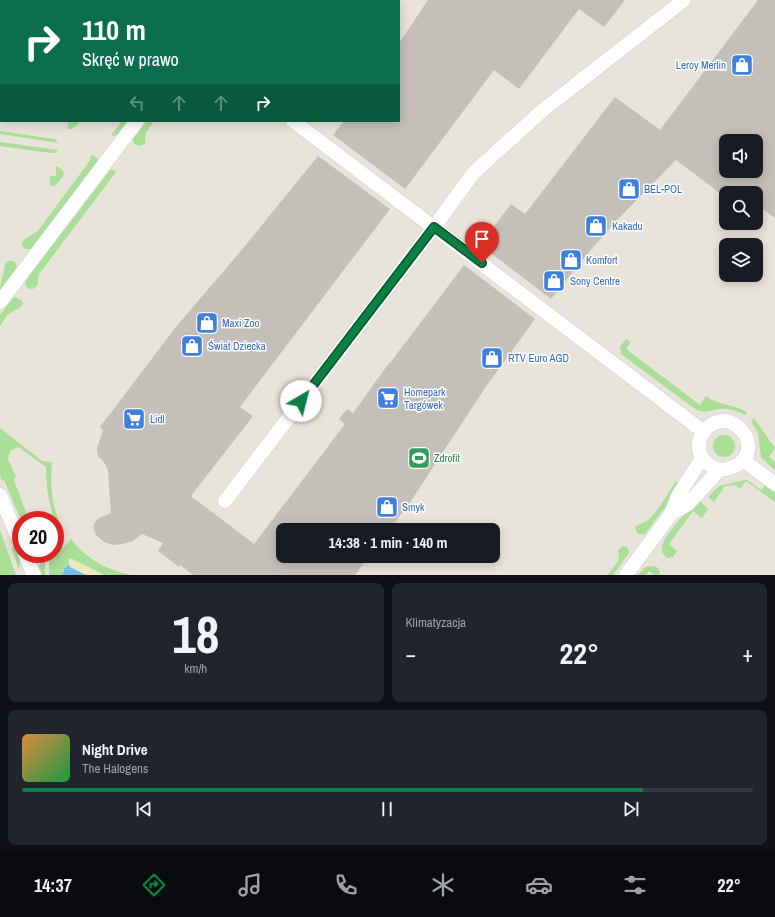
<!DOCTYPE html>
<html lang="pl">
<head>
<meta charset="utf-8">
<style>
  :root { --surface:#171b24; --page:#20242c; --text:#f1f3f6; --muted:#9ea1a6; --line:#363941; --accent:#0b8043 }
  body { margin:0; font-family:"Archivo Narrow",sans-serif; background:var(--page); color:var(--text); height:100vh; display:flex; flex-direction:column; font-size:15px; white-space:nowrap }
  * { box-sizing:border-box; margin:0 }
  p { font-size:13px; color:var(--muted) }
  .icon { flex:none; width:22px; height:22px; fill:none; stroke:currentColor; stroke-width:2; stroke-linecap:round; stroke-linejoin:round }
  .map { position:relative; height:575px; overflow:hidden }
  .sheet { display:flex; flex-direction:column; gap:8px; padding:8px; background:#0d0f14; flex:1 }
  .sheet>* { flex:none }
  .hud { position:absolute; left:0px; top:0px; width:400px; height:122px; box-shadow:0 2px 10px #0003; background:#0b6e4f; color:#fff; overflow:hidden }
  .controls { position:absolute; left:719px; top:134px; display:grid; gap:8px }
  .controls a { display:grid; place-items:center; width:44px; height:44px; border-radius:8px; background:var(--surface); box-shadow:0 2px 10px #0003; font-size:20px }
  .speed { position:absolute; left:12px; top:511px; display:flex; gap:8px; font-size:20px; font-weight:700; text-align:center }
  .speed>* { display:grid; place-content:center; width:52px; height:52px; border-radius:50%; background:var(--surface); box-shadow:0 2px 10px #0003; line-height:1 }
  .speed .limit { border:6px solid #d22; background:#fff; color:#111 }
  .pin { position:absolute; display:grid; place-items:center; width:34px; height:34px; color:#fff; margin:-41px -17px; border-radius:50% 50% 50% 0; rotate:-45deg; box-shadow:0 0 4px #0007 }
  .pin .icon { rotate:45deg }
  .me { position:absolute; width:44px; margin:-22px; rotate:37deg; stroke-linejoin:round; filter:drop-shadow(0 0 3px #0008) }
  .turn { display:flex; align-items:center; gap:14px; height:84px; padding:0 16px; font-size:18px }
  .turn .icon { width:52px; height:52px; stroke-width:2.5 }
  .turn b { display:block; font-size:28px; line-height:34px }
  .lanes { display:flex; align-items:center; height:38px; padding:0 16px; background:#0003; justify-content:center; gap:20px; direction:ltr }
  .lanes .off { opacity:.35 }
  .big { font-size:30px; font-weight:700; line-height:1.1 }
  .sheet .card { flex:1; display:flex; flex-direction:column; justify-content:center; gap:6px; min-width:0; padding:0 14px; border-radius:8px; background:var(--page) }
  .sheet .dial { align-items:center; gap:0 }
  .dial b { font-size:52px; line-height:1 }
  .song { display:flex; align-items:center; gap:12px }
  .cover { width:48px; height:48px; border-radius:6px; background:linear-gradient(135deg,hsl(30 70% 55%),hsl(140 70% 35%)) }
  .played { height:4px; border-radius:2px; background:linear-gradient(90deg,var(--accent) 85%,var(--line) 85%) }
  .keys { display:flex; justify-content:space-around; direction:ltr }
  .heat { display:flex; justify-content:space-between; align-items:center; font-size:22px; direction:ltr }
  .sheet .tiles { flex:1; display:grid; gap:8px; grid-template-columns:1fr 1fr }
  .card:last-child { grid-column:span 2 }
  .trip { position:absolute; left:276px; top:523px; width:224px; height:40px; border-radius:8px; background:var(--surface); box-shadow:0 2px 10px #0003; font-weight:700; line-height:40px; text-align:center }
  .menu { display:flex; height:64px; justify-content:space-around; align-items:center; background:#090b0e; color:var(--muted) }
  .menu .icon { width:28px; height:28px }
  .menu .selected { color:var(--accent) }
  .menu b { font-size:18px; color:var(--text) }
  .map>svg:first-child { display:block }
  .green { fill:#a9de97 }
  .sand { fill:#eeeabc }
  .water { fill:#6fbde8 }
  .building { fill:#c4c0b9; fill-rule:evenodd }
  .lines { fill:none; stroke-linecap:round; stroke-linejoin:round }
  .minor-casing { stroke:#ced0e0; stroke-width:15 }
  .minor { stroke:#fff; stroke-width:14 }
  .route-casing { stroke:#07532c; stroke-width:10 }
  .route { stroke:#0b8043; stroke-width:7 }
  .labels { text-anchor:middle; stroke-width:3; stroke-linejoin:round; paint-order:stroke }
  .shop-label { font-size:11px; fill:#366cbe; stroke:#fff; text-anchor:start }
  .leisure-label { font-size:11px; fill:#27864d; stroke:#fff; text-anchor:start }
</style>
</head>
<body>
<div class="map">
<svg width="775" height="575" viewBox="0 0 775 575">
  <rect width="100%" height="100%" fill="#e9e4d9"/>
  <g class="green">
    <path d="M69 121H80C76 126 74 130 67 129Z"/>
    <polygon points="122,121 128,121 118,134 114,136 111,135"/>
    <polygon points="147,121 154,121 146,133 145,144 139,146 134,144 133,139"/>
    <polygon points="0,131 54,139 59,143 0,134"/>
    <polygon points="0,142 58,150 55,153 51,153 0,146"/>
    <polygon points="91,155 94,156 99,160 32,247 30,249 25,249 22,245 23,240 37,232 86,166 90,160"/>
    <polygon points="56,166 63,170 64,175 56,185 50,186 50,176 56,176"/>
    <polygon points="111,169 116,172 39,274 37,286 33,289 27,288 25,283 26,280"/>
    <path d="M10 260 15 262 17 268 0 291C0 280 4 275 5 264Z"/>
    <polygon points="15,297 21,300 23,303 22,306 7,315 0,326 0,315 12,299"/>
    <path d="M626 339 631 342 626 349 700 405 706 396C718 406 734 404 747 412L745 415C737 411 729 408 720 409 710 410 704 414 695 409L621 354 620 347Z"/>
    <polygon points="754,418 775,448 769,457 775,462 775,470 761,458 758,433 751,421"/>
    <path d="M0 428 42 461 52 462C50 484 51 504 60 523L56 524C49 506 46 487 46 467L18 447 10 451 8 459 16 477 14 480 28 518V520H21L4 480 2 481 0 476Z"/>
    <circle cx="724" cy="446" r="11"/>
    <polygon points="745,480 747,480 761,490 765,485 775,493 775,502 746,481 740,489 735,485 725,486 714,502 708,497 719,486"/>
    <path d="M676 481 680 484 669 502 645 534H638L635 528C639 522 644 524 648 520 659 510 668 493 676 481Z"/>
    <path d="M698 499 708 509 702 518 693 511 669 544 677 551 673 557 667 558C664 556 661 552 662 548 662 537 690 508 698 499Z"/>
    <polygon points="0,530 16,575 0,575"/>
    <path d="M71 539C85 558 107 570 130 575H104L72 559H69V564L67 565V567L63 571 62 575H49V561L51 556 64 547Z"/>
    <polygon points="623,546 628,548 629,553 613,575 608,575 618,561 619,558 618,550"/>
    <polygon points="11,547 19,550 21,554 19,569"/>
    <polygon points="45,562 45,575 36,575 33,568"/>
    <polygon points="650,566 657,567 660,572 659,575 654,575 649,571 646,575 638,575 645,567"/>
  </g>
  <polygon class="sand" points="69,559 72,559 104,575 86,575 70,567"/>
  <polygon class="water" points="69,564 70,567 86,575 62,575 65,568"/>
  <g class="building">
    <polygon points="428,0 625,0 604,27 579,9 519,89 494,70 405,189 333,135 344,121 399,121 399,43"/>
    <path d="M758 0H775V218L756 204V193H742L733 186 728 193H726L725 197 676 160 618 219 589 252 551 299 480 245 511 204 525 214 615 97 660 130ZM726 141H756V171H726Z"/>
    <polygon points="318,156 390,209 240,407 253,416 191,496 254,544 345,424 339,419 347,409 353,413 389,363 390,363 464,265 535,319 485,388 409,504 389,530 283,530 283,556 369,556 355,575 193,575 180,565 179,567 158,551 163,543 142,534 133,541 123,544 113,545 104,542 96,535 93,527 95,522 99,518 111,513 108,470 104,462 98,456 97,448 103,430 100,427 175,328 240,252"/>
  </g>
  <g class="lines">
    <g class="minor-casing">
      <g id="minor">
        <polyline points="132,0 133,1"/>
        <polyline points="207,1 207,0"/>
        <polyline points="293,121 704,432"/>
        <polyline points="0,302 137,121"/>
        <polyline points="743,460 775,484"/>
        <polyline points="0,495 21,545"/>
        <polyline points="225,501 434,227 472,175 482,165 543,110 684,0"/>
        <path d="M671 514 688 504 719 470C736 469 753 459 747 439 745 433 741 429 736 425 708 407 678 455 719 470"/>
        <polyline points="25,554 34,575"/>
        <polyline points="626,575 671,514 678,496 702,458"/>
      </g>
    </g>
    <use href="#minor" class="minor"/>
  </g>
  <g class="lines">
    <g class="route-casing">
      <polyline id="route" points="301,401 434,227 482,263"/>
    </g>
    <use href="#route" class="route"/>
  </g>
  <defs>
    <g id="shop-square" transform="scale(1.15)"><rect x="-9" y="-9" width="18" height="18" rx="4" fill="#3f7fe0" stroke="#fff"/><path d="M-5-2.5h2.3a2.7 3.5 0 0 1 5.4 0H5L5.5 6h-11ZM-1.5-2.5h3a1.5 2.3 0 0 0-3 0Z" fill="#fff"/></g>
    <g id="supermarket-square" transform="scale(1.15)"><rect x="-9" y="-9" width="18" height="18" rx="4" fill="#3f7fe0" stroke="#fff"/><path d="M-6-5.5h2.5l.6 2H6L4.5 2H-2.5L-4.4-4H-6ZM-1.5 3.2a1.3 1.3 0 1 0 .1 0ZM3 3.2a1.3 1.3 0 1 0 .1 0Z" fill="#fff"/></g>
    <g id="stadium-square" transform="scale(1.15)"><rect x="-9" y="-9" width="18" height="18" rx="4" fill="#2e9e5b" stroke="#fff"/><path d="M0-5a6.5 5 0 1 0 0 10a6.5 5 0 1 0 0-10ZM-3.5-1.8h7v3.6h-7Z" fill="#fff"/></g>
  </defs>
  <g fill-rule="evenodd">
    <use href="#shop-square" x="742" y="65"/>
    <use href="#shop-square" x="629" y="189"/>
    <use href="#shop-square" x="596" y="226"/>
    <use href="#shop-square" x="571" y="260"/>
    <use href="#shop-square" x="554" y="281"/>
    <use href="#shop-square" x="207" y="323"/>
    <use href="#shop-square" x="192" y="346"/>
    <use href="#shop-square" x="492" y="358"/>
    <use href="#supermarket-square" x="388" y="398"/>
    <use href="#supermarket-square" x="134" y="419"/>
    <use href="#stadium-square" x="419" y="458"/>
    <use href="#shop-square" x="387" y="507"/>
  </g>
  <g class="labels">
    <g class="shop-label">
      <text x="726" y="69" text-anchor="end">Leroy Merlin</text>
      <text x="644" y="193">BEL-POL</text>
      <text x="612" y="230">Kakadu</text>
      <text x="586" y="264">Komfort</text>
      <text x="570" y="285">Sony Centre</text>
      <text x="222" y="327">Maxi Zoo</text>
      <text x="208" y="350">Świat Dziecka</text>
      <text x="508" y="362">RTV Euro AGD</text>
      <text x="404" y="396">Homepark<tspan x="404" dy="13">Targówek</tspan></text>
      <text x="150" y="423">Lidl</text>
      <text x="402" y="511">Smyk</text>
    </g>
    <g class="leisure-label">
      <text x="434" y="462">Zdrofit</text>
    </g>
  </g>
</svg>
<div class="controls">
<a><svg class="icon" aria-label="sound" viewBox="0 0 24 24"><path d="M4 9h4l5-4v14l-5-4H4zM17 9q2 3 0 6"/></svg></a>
<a><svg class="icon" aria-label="search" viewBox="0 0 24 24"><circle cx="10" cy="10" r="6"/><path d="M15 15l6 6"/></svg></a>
<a><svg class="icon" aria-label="layers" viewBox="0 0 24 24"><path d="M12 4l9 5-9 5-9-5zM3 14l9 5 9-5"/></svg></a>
</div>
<div class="speed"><div class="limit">20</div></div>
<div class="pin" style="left:482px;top:263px;background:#d93025"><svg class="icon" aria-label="arrive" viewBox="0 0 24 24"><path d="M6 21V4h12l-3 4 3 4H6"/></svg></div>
<svg class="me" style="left:301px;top:401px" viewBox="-20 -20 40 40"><circle r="19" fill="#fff"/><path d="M0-13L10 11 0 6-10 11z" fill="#0b8043"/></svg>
<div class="trip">14:38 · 1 min · 140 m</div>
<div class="hud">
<div class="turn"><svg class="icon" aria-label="right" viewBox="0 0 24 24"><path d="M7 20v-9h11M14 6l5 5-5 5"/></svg><div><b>110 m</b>Skręć w prawo</div></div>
<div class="lanes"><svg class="icon off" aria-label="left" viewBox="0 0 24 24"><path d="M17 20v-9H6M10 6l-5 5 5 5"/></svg><svg class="icon off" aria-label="ahead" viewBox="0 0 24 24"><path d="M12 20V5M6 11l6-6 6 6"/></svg><svg class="icon off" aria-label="ahead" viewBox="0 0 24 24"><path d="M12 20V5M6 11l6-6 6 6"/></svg><svg class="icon" aria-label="right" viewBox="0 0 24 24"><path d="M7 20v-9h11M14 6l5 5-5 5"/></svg></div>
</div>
</div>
<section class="sheet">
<div class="tiles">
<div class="card dial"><b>18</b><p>km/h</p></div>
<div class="card"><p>Klimatyzacja</p>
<div class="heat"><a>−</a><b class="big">22°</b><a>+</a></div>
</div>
<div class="card">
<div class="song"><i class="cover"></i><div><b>Night Drive</b><p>The Halogens</p></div></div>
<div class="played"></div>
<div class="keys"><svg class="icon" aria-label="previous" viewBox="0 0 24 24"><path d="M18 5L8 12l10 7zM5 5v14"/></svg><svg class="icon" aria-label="pause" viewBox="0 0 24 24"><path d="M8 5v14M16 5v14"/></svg><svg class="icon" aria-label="next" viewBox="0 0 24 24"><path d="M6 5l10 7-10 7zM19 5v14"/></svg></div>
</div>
</div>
</section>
<nav class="menu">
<b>14:37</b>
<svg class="icon selected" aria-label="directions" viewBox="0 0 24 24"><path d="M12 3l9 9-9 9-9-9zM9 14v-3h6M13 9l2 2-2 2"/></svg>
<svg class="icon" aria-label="music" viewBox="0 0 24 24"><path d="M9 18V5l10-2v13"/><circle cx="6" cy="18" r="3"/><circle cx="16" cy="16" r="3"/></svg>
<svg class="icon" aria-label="phone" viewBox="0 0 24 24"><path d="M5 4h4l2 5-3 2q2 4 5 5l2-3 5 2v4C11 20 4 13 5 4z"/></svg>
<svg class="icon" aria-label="climate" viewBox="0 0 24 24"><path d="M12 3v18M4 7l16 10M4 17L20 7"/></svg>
<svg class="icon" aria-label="car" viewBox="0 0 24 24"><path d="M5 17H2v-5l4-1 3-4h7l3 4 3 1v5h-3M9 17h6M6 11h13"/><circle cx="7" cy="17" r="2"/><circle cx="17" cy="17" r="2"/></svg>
<svg class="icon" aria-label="filters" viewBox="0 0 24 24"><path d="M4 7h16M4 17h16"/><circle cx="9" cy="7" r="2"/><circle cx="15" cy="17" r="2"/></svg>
<b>22°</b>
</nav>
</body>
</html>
